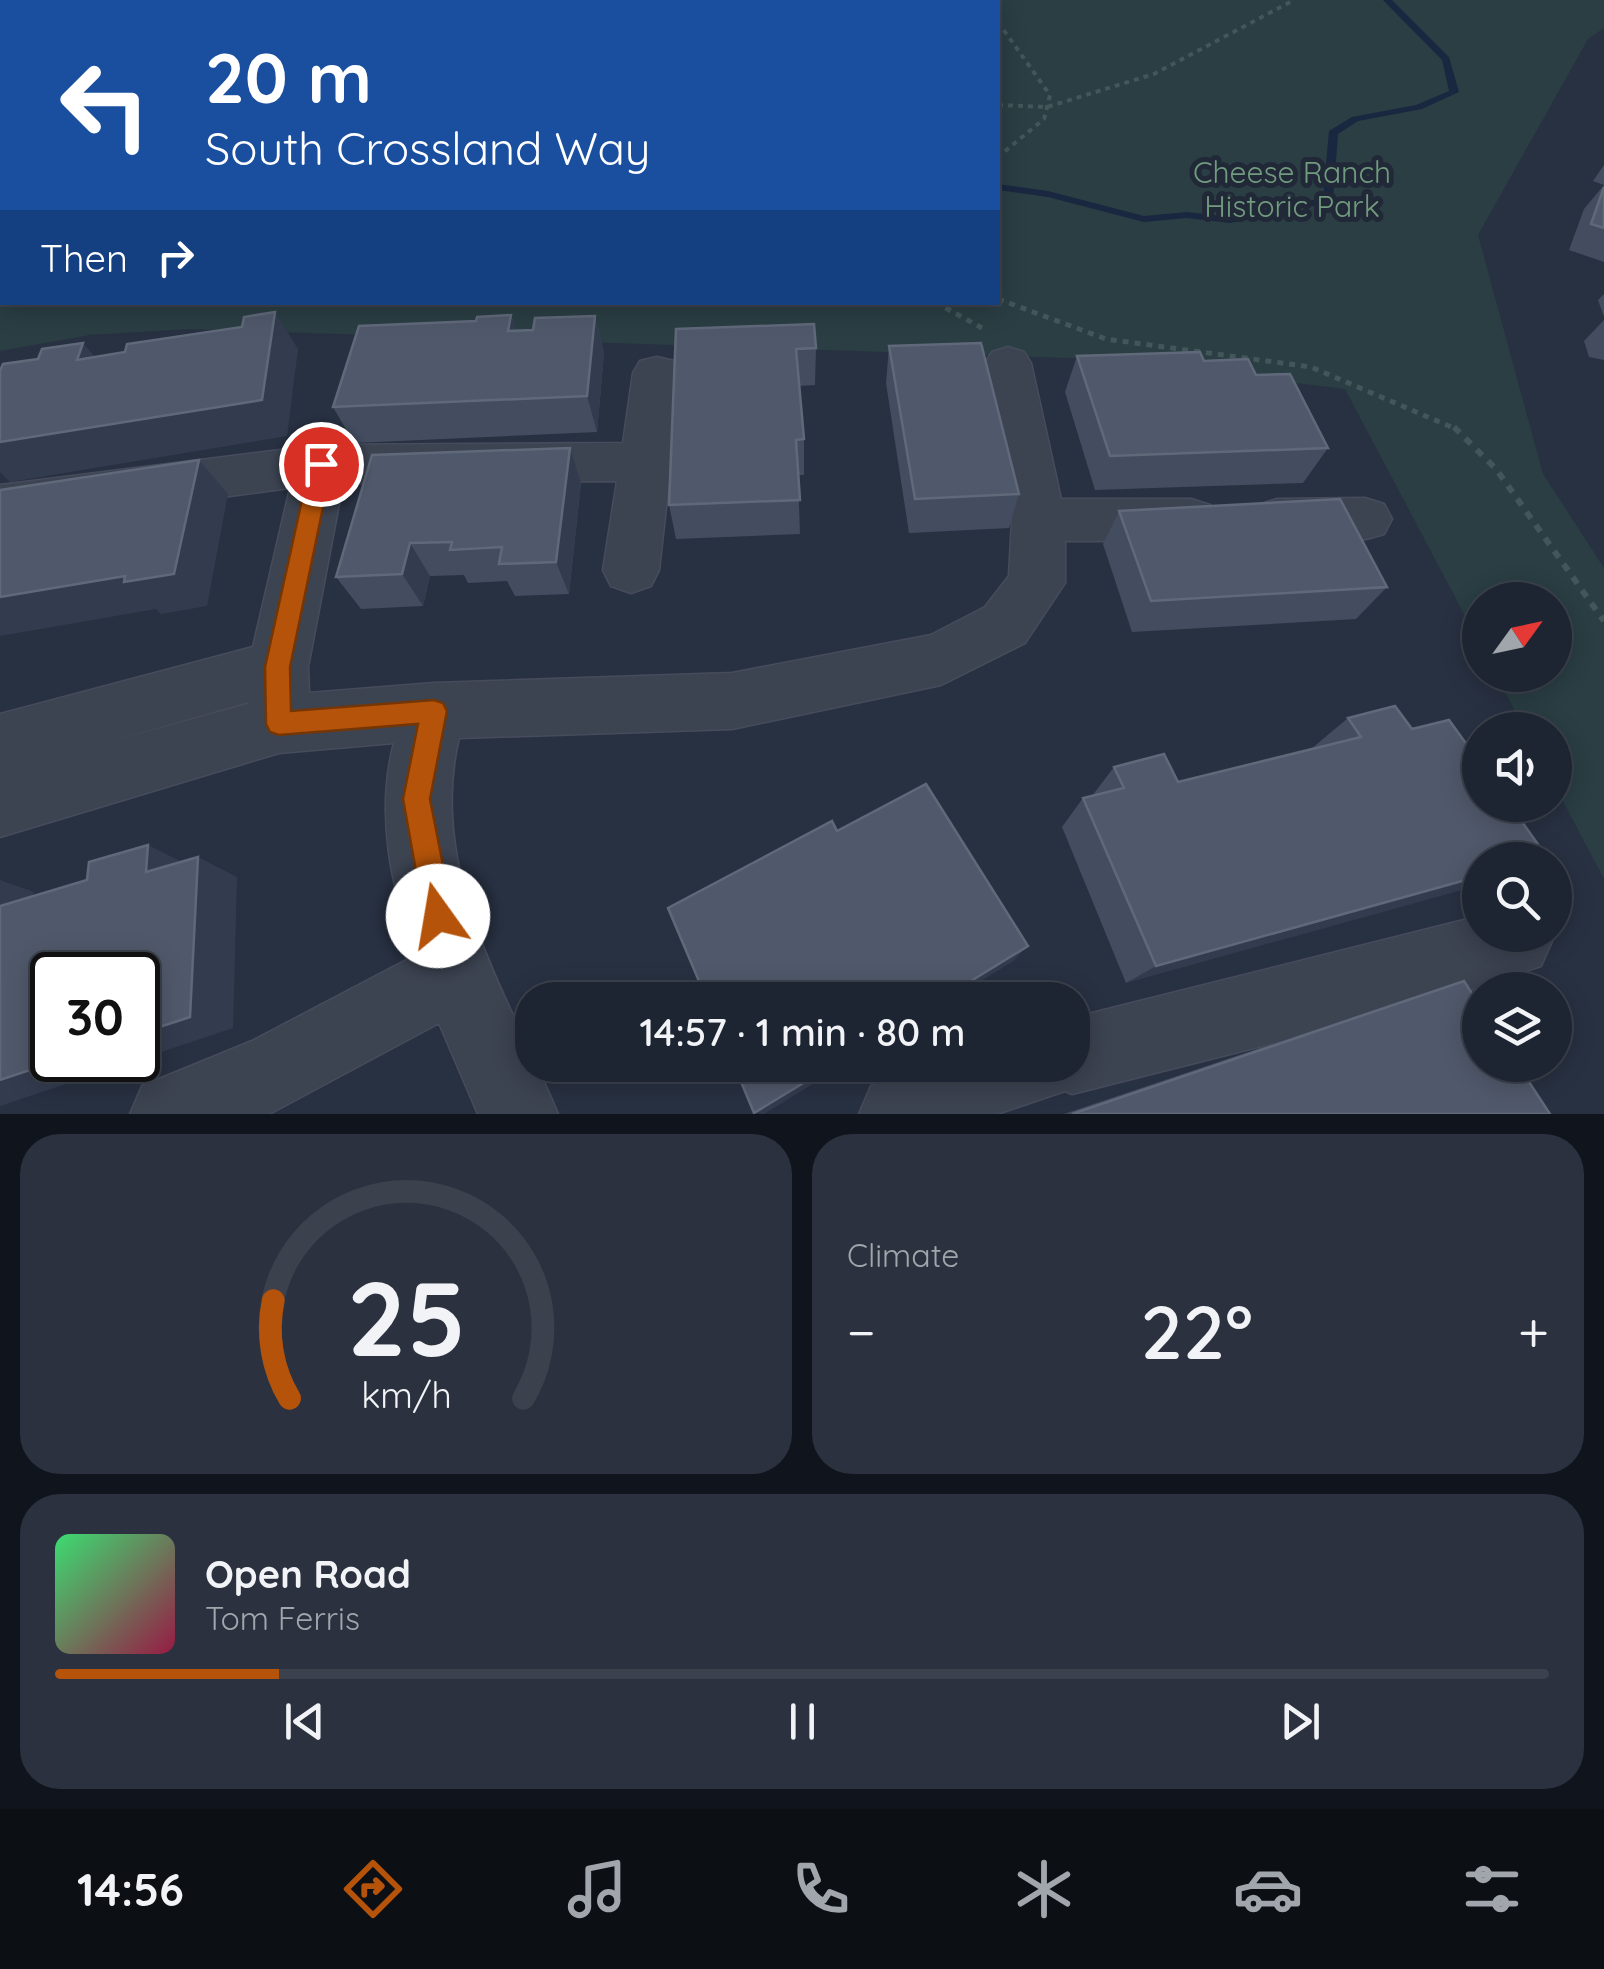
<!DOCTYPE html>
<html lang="en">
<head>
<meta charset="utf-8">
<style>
  :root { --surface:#1e2532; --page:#2b313e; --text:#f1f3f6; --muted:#a1a5ac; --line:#3c424d; --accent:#b45309 }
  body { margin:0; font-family:Quicksand,sans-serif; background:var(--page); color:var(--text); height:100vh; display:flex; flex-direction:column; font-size:38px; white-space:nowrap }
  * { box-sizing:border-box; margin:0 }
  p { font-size:32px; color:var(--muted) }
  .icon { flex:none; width:55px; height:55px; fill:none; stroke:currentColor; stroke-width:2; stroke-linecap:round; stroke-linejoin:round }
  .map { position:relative; height:1114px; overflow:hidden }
  .drawer { display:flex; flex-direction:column; gap:20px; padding:20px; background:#10141c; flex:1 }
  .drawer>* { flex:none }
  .guide { position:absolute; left:0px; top:0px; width:1000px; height:305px; box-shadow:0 5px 25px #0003,0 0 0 2px var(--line); background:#1a4fa0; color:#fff; overflow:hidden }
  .needle { width:65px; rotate:57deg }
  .controls { position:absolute; left:1462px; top:582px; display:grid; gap:20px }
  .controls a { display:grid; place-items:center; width:110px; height:110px; border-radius:50%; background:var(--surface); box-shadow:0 5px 25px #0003,0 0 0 2px var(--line); font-size:50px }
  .speed { position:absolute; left:30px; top:952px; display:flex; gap:20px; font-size:50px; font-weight:700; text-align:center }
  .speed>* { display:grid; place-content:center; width:130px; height:130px; border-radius:50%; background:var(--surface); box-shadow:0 5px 25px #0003,0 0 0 2px var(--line); line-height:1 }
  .speed .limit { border:5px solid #111; border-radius:15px; background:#fff; color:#111 }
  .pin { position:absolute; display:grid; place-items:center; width:85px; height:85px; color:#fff; margin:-42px; border:5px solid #fff; border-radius:50%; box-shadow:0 2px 10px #0007 }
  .me { position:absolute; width:110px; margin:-55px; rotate:347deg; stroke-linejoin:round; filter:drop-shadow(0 0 8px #0008) }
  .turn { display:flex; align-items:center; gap:35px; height:210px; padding:0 40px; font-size:45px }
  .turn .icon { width:130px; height:130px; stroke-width:2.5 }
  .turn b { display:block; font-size:70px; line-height:85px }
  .then { display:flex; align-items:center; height:95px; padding:0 40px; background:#0003; gap:20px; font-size:38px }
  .big { font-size:75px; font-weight:600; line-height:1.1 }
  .drawer .card { flex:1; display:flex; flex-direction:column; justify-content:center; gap:15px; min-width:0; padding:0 35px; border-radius:40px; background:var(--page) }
  .drawer .dial { align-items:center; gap:0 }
  .dial svg { height:260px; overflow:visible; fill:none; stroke:var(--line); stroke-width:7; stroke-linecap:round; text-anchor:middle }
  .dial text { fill:var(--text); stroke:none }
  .song { display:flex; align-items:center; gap:30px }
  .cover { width:120px; height:120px; border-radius:15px; background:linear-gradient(135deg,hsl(140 70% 55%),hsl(340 70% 35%)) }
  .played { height:10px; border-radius:5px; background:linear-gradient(90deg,var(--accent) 15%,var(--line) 15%) }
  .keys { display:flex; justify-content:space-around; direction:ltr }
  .heat { display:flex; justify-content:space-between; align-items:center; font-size:55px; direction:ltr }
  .drawer .tiles { flex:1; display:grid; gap:20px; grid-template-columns:1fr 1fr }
  .card:last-child { grid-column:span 2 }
  .trip { position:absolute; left:515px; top:982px; width:575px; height:100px; border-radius:40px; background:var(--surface); box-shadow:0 5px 25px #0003,0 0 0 2px var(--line); font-weight:600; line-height:100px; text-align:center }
  .dock { display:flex; height:160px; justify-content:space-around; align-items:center; background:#0c0f14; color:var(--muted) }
  .dock .icon { width:70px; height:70px }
  .dock .active { color:var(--accent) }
  .dock b { font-size:45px; color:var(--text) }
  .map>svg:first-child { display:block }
  .green { fill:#2a3e43; fill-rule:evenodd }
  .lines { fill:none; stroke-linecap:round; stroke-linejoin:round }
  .stream { fill:#1a2740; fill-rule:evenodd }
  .minor-casing { stroke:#464c5b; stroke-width:3 }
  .path-far2 { stroke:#43565a; stroke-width:4; stroke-dasharray:5 5; stroke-linecap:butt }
  .path-far1 { stroke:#43565a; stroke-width:5; stroke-dasharray:6 6; stroke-linecap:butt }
  .path { stroke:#43565a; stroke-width:6; stroke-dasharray:8 8; stroke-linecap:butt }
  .minor { fill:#3c4351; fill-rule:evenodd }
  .wall { fill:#434d5f }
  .shaded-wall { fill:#333c4f }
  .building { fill:#50596b; stroke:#60697a; stroke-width:2.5 }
  .route { fill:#b45309; stroke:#753606; stroke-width:2.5 }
  .labels { text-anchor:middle; stroke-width:10; stroke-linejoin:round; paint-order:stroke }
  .far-park-label { font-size:30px; fill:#719b7e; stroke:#212837 }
</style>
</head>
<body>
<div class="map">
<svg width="1604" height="1114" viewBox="0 0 1604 1114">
  <rect width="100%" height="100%" fill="#283142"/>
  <path class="green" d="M0 0H1604V28L1588 39 1478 235 1543 474 1604 568V879L1555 786V730H1525L1496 675H1555V600H1480V644L1345 389 1098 359 188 329 90 335 0 351ZM2 2H998V302H2Z"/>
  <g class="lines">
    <polygon class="stream" points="1383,0 1392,0 1449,57 1459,92 1422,109 1358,121 1338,134 1333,202 1230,223 1187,218 1144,222 1048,197 998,190 998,184 1048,191 1144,216 1187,212 1230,217 1323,198 1329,131 1352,117 1416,105 1449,91 1442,60"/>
    <g class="minor-casing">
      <g id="minor">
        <path d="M1008 347 1024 352 1031 363 1061 499H1191L1210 505 1218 520 1210 535 1191 541H1065V583L1025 643 941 685 732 729 459 738C426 872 510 999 558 1114H478L439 1023 269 1114H130L142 1086 252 1041 414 956C392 886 375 815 394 743L279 753 0 837V714L253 647 290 488 0 527V485L321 445 623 443 633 373 640 361 657 357 674 361 681 373 659 570 651 586 631 593 611 586 603 570 617 481 343 483 308 667 309 693 434 683 732 673 931 635 985 607 1009 576 1012 520 985 363 992 352ZM248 702V704L91 747Z"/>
        <path d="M1365 498 1384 504 1392 519 1384 534C1348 546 1294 547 1258 535L1250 520 1258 505 1277 499Z"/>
        <polygon points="1480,916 1480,935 1549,935 1552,941 1541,966 1428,1004 1072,1094 1065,1091 997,1114 859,1114 871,1086 909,1065 1072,1065 1072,1018"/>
      </g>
    </g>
    <g class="path-far2">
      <polyline points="161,0 179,0"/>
      <polyline points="998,22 1050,95 1044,119 998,157"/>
      <polyline points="998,105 1047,107 1154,74 1294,0"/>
    </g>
    <g class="path-far1">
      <polyline points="998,299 1106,339 1311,367 1456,429"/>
      <polyline points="935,302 982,328"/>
    </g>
    <polyline class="path" points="1454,427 1496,469 1604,621"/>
    <use href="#minor" class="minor"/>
  </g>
  <g class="wall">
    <polygon points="1604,165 1604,262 1569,250 1584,209 1604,185 1593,181"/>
    <polygon points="1604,294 1604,317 1598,300"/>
    <polygon points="511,315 516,330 533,330 595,316 604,353 597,432 354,443 333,407 476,321"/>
    <polygon points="1604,320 1604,360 1589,357 1584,341"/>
    <polygon points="676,329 816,348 815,385 799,386 804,439 804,475 798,475 800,534 676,539 669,505"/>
    <polygon points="889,346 1019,494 1009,528 909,533 886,383"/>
    <polygon points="1077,356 1204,361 1256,375 1328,448 1303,483 1095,490 1065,392"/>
    <polygon points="372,455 581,483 569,594 515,596 507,581 468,583 464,575 430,576 423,606 361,609 336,577"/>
    <polygon points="1119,511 1387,587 1356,619 1132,632 1103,544"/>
    <polygon points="1348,718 1412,729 1480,805 1126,983 1062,827 1083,798 1092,796 1114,767 1178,782 1311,749"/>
    <polygon points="1464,981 1550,1114 1064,1114 1409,998"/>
  </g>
  <g class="shaded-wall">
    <polygon points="275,312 298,349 287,436 10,482 0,472 0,442"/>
    <polygon points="511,315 523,352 508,331"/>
    <polygon points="595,316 604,353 597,432 587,396"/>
    <polygon points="83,343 114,379 77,360"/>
    <polygon points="570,448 581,483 569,594 556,562"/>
    <polygon points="199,460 228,494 207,606 161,614 156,609 0,636 0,597"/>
    <polygon points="410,543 430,576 423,606 402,574"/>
    <polygon points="148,845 190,866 146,872"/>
    <polygon points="198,857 237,877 233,1028 0,1106 0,1080 60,1060 138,1060 138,1034"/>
    <polygon points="1480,876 1480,885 1126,983 1156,966"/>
    <polygon points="0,880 34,892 27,932 0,923"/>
    <polygon points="1028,946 1012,962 950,1000 940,1000"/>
    <polygon points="833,1065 844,1065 764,1114 754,1113"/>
  </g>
  <g class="building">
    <polygon points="1604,187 1604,228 1591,224"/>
    <polygon points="275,312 262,400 0,442 0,371 3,364 38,359 42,349 83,343 77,360 125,352 127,344 242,327 244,317"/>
    <polygon points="511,315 508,331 533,330 535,318 595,316 587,396 333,407 359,326 476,321 477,317"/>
    <polygon points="814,324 816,348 796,349 804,439 796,440 800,500 669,505 676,329"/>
    <polygon points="981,343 1019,494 915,499 889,346"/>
    <polygon points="1200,352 1204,361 1248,359 1256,375 1290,374 1328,448 1110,456 1077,356"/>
    <polygon points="570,448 556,562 499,564 502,547 450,550 452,542 410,543 402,574 336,577 372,455"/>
    <polygon points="199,460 174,574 124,582 125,576 0,597 0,490"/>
    <polygon points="1340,499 1387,587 1151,601 1119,511"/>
    <polygon points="1395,706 1412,729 1449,720 1480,763 1480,805 1510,805 1547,857 1536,860 1480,860 1480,876 1156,966 1083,798 1124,788 1114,767 1164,754 1178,782 1361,737 1348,718"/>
    <polygon points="926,784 1028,946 940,1000 707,1000 668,908 832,821 837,831"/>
    <polygon points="148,845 146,872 198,857 190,1017 138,1034 138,975 52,975 52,1060 60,1060 0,1080 0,906 87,880 89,862"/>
    <polygon points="1464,981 1480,1006 1480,1065 1518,1065 1550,1114 1072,1114"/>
    <polygon points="734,1065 833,1065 754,1113"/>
  </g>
  <polygon class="route" points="321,456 332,464 290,667 291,711 434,700 443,703 447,711 430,799 453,916 449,926 438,930 428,926 424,916 403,799 418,724 279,735 270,732 266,724 265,667 310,464"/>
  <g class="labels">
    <g class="far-park-label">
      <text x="1292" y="183">Cheese Ranch<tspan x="1292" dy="34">Historic Park</tspan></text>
    </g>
  </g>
</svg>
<div class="controls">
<a><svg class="needle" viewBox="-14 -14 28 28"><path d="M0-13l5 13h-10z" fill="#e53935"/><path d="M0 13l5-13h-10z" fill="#a1a5ac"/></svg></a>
<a><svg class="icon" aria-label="sound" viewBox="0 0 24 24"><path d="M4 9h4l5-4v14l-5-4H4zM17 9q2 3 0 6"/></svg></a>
<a><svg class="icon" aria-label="search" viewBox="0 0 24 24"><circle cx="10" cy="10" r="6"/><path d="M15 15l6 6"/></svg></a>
<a><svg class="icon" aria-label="layers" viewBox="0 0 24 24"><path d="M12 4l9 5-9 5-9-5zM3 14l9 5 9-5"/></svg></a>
</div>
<div class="speed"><div class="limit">30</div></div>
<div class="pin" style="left:321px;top:464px;background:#d93025"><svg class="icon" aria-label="arrive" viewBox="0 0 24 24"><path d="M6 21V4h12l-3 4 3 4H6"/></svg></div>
<svg class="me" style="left:438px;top:916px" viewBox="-20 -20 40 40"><circle r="19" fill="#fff"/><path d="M0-13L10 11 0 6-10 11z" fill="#b45309"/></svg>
<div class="trip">14:57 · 1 min · 80 m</div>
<div class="guide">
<div class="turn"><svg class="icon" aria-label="left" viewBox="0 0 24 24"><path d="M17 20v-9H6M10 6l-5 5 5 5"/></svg><div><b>20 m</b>South Crossland Way</div></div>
<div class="then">Then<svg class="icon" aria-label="right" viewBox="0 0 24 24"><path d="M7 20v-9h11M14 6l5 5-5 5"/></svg></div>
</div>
</div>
<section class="drawer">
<div class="tiles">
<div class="card dial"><svg viewBox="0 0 100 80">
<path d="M14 69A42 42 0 1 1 86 69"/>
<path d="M14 69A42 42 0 0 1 9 39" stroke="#b45309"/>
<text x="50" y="56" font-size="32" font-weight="700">25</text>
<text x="50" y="72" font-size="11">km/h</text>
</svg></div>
<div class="card"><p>Climate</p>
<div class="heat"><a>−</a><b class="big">22°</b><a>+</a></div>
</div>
<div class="card">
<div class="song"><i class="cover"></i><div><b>Open Road</b><p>Tom Ferris</p></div></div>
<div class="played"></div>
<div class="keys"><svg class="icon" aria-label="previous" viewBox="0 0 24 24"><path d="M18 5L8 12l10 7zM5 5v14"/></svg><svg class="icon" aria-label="pause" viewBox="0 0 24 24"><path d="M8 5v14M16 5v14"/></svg><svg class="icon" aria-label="next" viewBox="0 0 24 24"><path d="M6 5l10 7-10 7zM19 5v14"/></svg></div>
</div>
</div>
</section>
<nav class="dock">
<b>14:56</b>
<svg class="icon active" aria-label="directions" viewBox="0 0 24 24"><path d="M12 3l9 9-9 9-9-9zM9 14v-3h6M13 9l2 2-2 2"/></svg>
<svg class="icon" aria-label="music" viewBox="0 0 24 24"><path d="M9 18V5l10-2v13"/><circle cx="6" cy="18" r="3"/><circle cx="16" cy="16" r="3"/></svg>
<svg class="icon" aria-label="phone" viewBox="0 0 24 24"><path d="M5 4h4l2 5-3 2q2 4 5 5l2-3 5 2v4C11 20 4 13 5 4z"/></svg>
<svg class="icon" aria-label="climate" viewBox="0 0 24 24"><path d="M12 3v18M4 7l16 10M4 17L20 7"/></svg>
<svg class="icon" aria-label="car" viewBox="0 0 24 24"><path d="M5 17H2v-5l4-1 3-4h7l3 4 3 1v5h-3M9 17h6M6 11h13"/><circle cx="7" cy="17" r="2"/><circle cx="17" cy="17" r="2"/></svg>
<svg class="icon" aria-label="filters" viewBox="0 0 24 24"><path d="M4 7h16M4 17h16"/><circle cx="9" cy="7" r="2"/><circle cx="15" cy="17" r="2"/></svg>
</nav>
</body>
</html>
